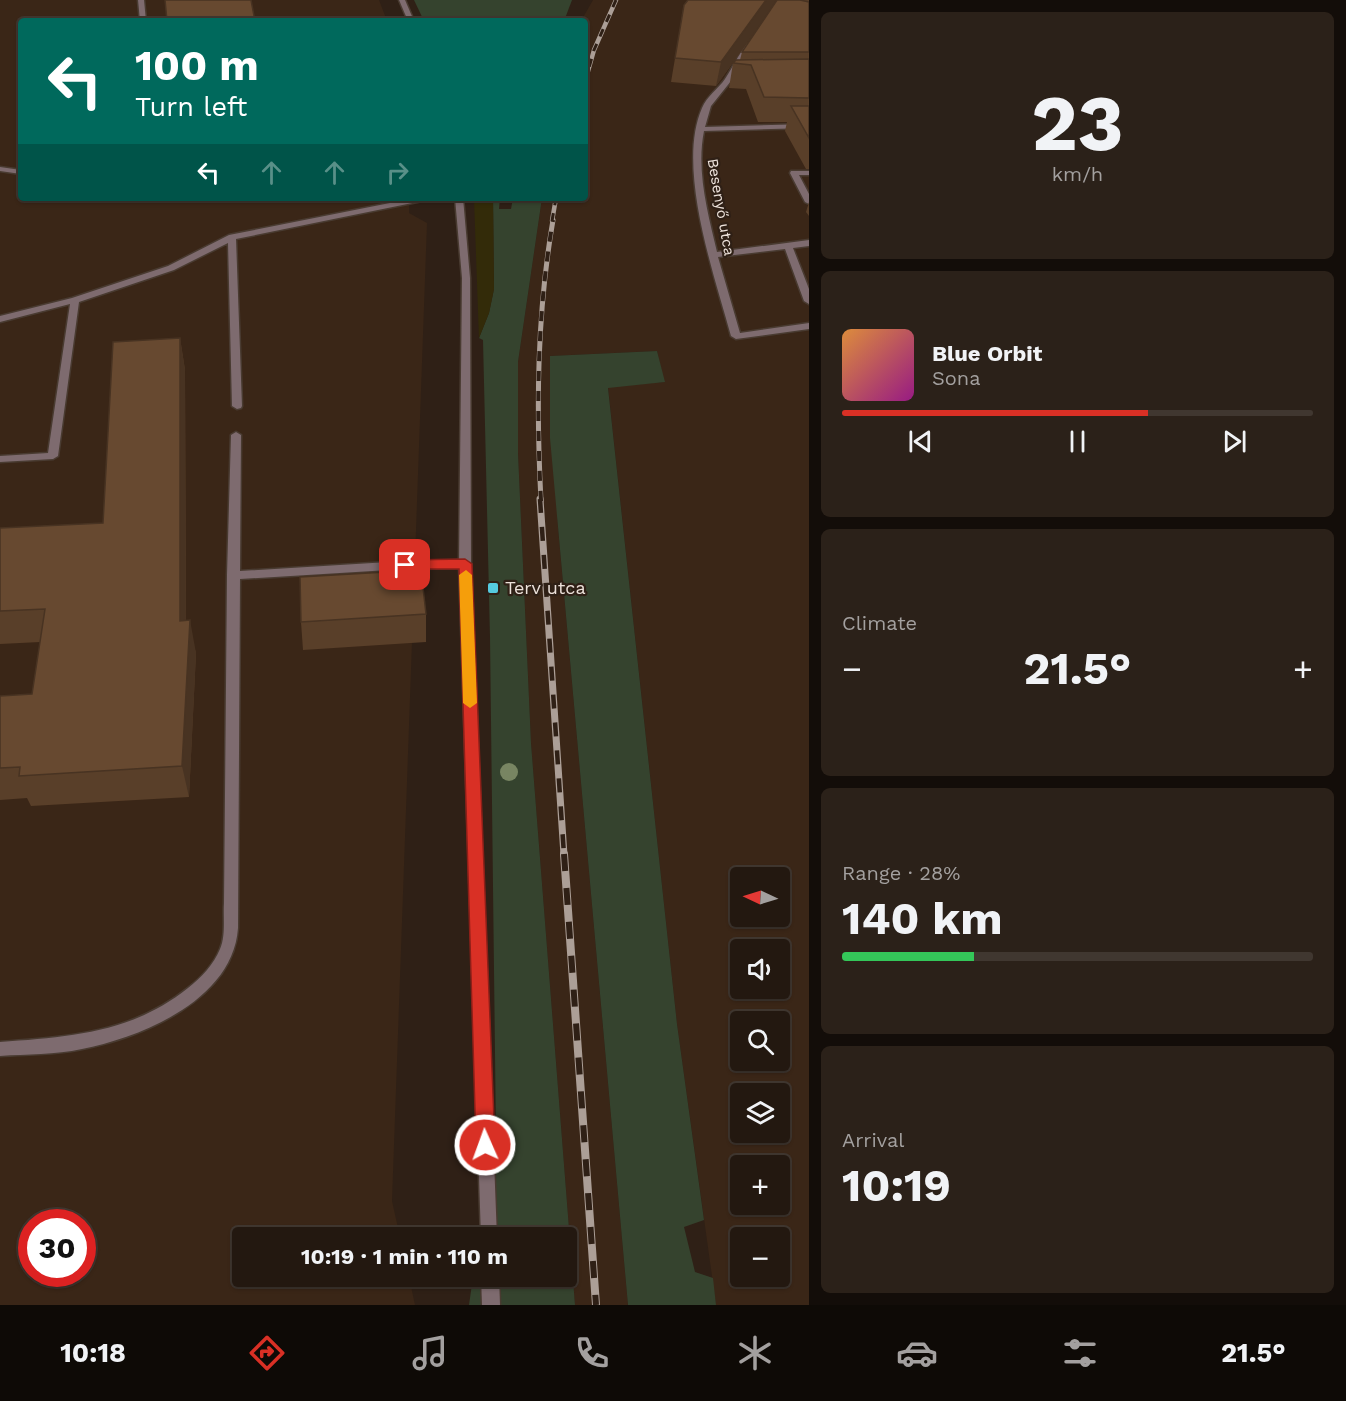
<!DOCTYPE html>
<html lang="en">
<head>
<meta charset="utf-8">
<style>
  :root { --surface:#231810; --page:#2b2119; --text:#f1f3f6; --muted:#a3a09f; --line:#403730; --accent:#d93025 }
  body { margin:0; font-family:"Work Sans",sans-serif; background:var(--page); color:var(--text); height:100vh; display:flex; flex-direction:column; font-size:22px; white-space:nowrap }
  * { box-sizing:border-box; margin:0 }
  p { font-size:20px; color:var(--muted) }
  .icon { flex:none; width:33px; height:33px; fill:none; stroke:currentColor; stroke-width:2; stroke-linecap:round; stroke-linejoin:round }
  .map { position:relative; flex:1; overflow:hidden }
  .side { display:flex; flex-direction:column; gap:12px; padding:12px; background:#130d09; width:537px }
  .side>* { flex:none }
  .guide { position:absolute; left:18px; top:18px; width:570px; height:183px; border-radius:6px; box-shadow:0 2px 4px #0004,0 0 0 2px var(--line); background:#00695c; color:#fff; overflow:hidden }
  .needle { width:39px; rotate:274deg }
  .tools { position:absolute; left:730px; top:867px; display:grid; gap:12px }
  .tools a { display:grid; place-items:center; width:60px; height:60px; border-radius:6px; background:var(--surface); box-shadow:0 2px 4px #0004,0 0 0 2px var(--line); font-size:30px }
  .speed { position:absolute; left:18px; top:1209px; display:flex; gap:12px; font-size:30px; font-weight:700; text-align:center }
  .speed>* { display:grid; place-content:center; width:78px; height:78px; border-radius:50%; background:var(--surface); box-shadow:0 2px 4px #0004,0 0 0 2px var(--line); line-height:1 }
  .speed .limit { border:9px solid #d22; background:#fff; color:#111 }
  .pin { position:absolute; display:grid; place-items:center; width:51px; height:51px; color:#fff; margin:-26px; border-radius:12px; box-shadow:0 3px 9px #0006 }
  .me { position:absolute; width:66px; margin:-33px; rotate:358deg; stroke-linejoin:round; filter:drop-shadow(0 0 4px #0008) }
  .turn { display:flex; align-items:center; gap:21px; height:126px; padding:0 18px; font-size:27px }
  .turn .icon { width:78px; height:78px; stroke-width:2.5 }
  .turn b { display:block; font-size:42px; line-height:51px }
  .lanes { display:flex; align-items:center; height:57px; padding:0 18px; background:#0003; justify-content:center; gap:30px; direction:ltr }
  .lanes .off { opacity:.35 }
  .big { font-size:45px; font-weight:700; line-height:1.1 }
  .side .tile { flex:1; display:flex; flex-direction:column; justify-content:center; gap:9px; min-width:0; padding:0 21px; border-radius:9px; background:var(--page) }
  .side .dial { align-items:center; gap:0 }
  .dial b { font-size:78px; line-height:1 }
  .song { display:flex; align-items:center; gap:18px }
  .cover { width:72px; height:72px; border-radius:9px; background:linear-gradient(135deg,hsl(30 70% 55%),hsl(310 70% 35%)) }
  .played { height:6px; border-radius:3px; background:linear-gradient(90deg,var(--accent) 65%,var(--line) 65%) }
  .keys { display:flex; justify-content:space-around; direction:ltr }
  .heat { display:flex; justify-content:space-between; align-items:center; font-size:33px; direction:ltr }
  .charge { height:9px; border-radius:4px; background:linear-gradient(90deg,#34c759 28%,var(--line) 0) }
  .trip { position:absolute; left:232px; top:1227px; width:345px; height:60px; border-radius:6px; background:var(--surface); box-shadow:0 2px 4px #0004,0 0 0 2px var(--line); font-weight:700; line-height:60px; text-align:center }
  .menu { display:flex; height:96px; justify-content:space-around; align-items:center; background:#0e0a06; color:var(--muted) }
  .menu .icon { width:42px; height:42px }
  .menu .current { color:var(--accent) }
  .menu b { font-size:27px; color:var(--text) }
  main { display:flex; flex:1; min-height:0 }
  .map>svg:first-child { display:block }
  .built { fill:#3a2617; fill-rule:evenodd }
  .green { fill:#35432e }
  .sand { fill:#332b09 }
  .lines { fill:none; stroke-linecap:round; stroke-linejoin:round }
  .lane-casing { stroke:#493b31; stroke-width:3 }
  .street-casing { stroke:#493b31; stroke-width:3 }
  .lane { fill:#7e6b6f; fill-rule:evenodd }
  .street { fill:#7e6b6f; fill-rule:evenodd }
  .rail-far3-casing { stroke:#ac9f97; stroke-width:4.5 }
  .rail-far2-casing { stroke:#ac9f97; stroke-width:5 }
  .rail-far1-casing { stroke:#ac9f97; stroke-width:7 }
  .rail-casing { stroke:#ac9f97; stroke-width:8 }
  .rail-far3 { stroke:#2f2016; stroke-width:3; stroke-dasharray:8; stroke-linecap:butt }
  .rail-far2 { stroke:#2f2016; stroke-width:4; stroke-dasharray:10; stroke-linecap:butt }
  .rail-far1 { stroke:#2f2016; stroke-width:4.5; stroke-dasharray:14; stroke-linecap:butt }
  .rail { stroke:#2f2016; stroke-width:6; stroke-dasharray:17; stroke-linecap:butt }
  .tree { fill:#788562 }
  .wall { fill:#593f29 }
  .shaded-wall { fill:#483322 }
  .building { fill:#674930; stroke:#483322; stroke-width:1.5 }
  .route { fill:#d93025; stroke:#8d1f18; stroke-width:1.5 }
  .slow { fill:#f59e0b }
  .poi-dot { fill:#55cadf; stroke:#2f2016; stroke-width:2 }
  .labels { text-anchor:middle; stroke-width:4.5; stroke-linejoin:round; paint-order:stroke }
  .far-street-label { font-size:15px; fill:#ece1da; stroke:#2f2016 }
  .poi-label { font-size:18px; fill:#ece1da; stroke:#2f2016; text-anchor:start }
</style>
</head>
<body>
<main>
<div class="map">
<svg width="809" height="1305" viewBox="0 0 809 1305">
  <rect width="100%" height="100%" fill="#2f2016"/>
  <g class="built">
    <path d="M0 0H379L387 21H21V198H409V213L427 223 392 1201 400 1237 243 1238V1276L409 1277 415 1305H0ZM32 1222H82V1274H32Z"/>
    <path d="M593 0H809V1305H716L677 1024 608 387 664 382 657 351 550 356 558 527 628 1305H575L531 743 518 453V362L542 198H585V21H581ZM741 878H780V916H741ZM741 950H780V988H741ZM741 1022H780V1060H741ZM741 1094H780V1132H741ZM741 1166H780V1204H741ZM741 1238H780V1276H741Z"/>
  </g>
  <g class="green">
    <polygon points="414,0 572,0 564,21 424,21"/>
    <polygon points="493,198 500,198 499,209 511,209 513,198 542,198 518,362 518,453 531,743 575,1305 469,1305 473,1277 567,1276 567,1238 480,1237 496,1136 490,637 483,340 479,338 489,313 494,289"/>
    <polygon points="657,351 665,382 608,388 677,1024 704,1220 684,1227 695,1272 713,1278 716,1305 628,1305 550,438 550,356"/>
  </g>
  <polygon class="sand" points="474,198 493,198 494,289 489,313 479,338"/>
  <g class="lines">
    <g class="lane-casing">
      <g id="lane">
        <polygon points="138,0 144,0 146,21 140,21"/>
        <path d="M747 44 753 45 731 81 711 106 705 127 809 124V128L704 131C696 171 708 214 717 252L809 240V246L793 248 809 289V304L804 301 785 249 718 257 740 333 809 323V329L736 339 731 336C714 274 676 167 702 108 707 96 718 89 725 79 733 67 738 55 747 44Z"/>
        <polygon points="0,167 21,170 21,174 0,171"/>
        <polygon points="791,171 809,171 809,175 799,175 809,194 809,204 805,202 790,173"/>
        <polygon points="415,198 431,198 427,200 236,239 242,406 241,408 237,409 232,406 228,243 174,270 79,302 58,456 53,459 0,462 0,456 48,453 70,304 0,322 0,316 72,298 168,266 229,235"/>
        <path d="M236 432 241 435 240 571 405 561 465 560 471 564 465 568 405 569 240 579 238 928C233 1000 142 1037 82 1049 55 1055 27 1054 0 1056V1042C69 1037 132 1033 188 988 201 978 214 964 220 949 226 935 223 918 224 903L227 575 231 435Z"/>
      </g>
    </g>
    <g class="street-casing">
      <g id="street">
        <polygon points="399,0 405,0 414,21 408,21"/>
        <polygon points="455,198 463,198 470,278 471,564 497,1238 481,1238 459,564 462,278"/>
        <polygon points="481,1276 499,1276 500,1305 482,1305"/>
      </g>
    </g>
    <use href="#lane" class="lane"/>
    <use href="#street" class="street"/>
    <g class="rail-far3-casing">
      <g id="rail-far3">
        <polyline points="585,82 594,50 616,0"/>
        <polyline points="552,221 556,198"/>
      </g>
    </g>
    <g class="rail-far2-casing">
      <path id="rail-far2" d="M541 501C536 406 537 313 553 220"/>
    </g>
    <g class="rail-far1-casing">
      <polyline id="rail-far1" points="540,499 564,855"/>
    </g>
    <g class="rail-casing">
      <polyline id="rail" points="564,854 596,1305"/>
    </g>
    <use href="#rail-far3" class="rail-far3"/>
    <use href="#rail-far2" class="rail-far2"/>
    <use href="#rail-far1" class="rail-far1"/>
    <use href="#rail" class="rail"/>
  </g>
  <circle class="tree" cx="509" cy="772" r="9"/>
  <g class="wall">
    <polygon points="688,0 809,0 809,169 806,169 785,131 787,122 758,122 746,89 729,88 733,63 740,60 742,52 758,28 716,86 671,82 684,5"/>
    <polygon points="809,202 809,216 806,212"/>
    <polygon points="180,338 185,370 186,621 196,653 189,797 31,806 27,798 0,800 0,696 32,694 40,642 0,644 0,528 103,523"/>
    <polygon points="426,614 426,642 303,650 301,622"/>
  </g>
  <g class="shaded-wall">
    <polygon points="766,0 778,0 716,86 721,62"/>
    <polygon points="180,338 185,370 186,653 180,621"/>
    <polygon points="190,620 196,653 189,797 182,766"/>
  </g>
  <g class="building">
    <polygon points="165,0 251,0 255,21 167,21"/>
    <polygon points="688,0 766,0 721,62 675,58 684,5"/>
    <polygon points="777,0 800,0 809,2 809,52 742,52"/>
    <polygon points="809,59 809,98 764,97 751,65 733,63 736,60"/>
    <polygon points="791,106 809,106 809,138"/>
    <polygon points="180,338 180,621 190,620 182,766 19,776 20,767 0,768 0,696 32,694 45,609 0,611 0,528 103,523 113,342"/>
    <polygon points="421,570 426,614 301,622 300,577"/>
  </g>
  <polygon class="route" points="465,559 472,564 495,1145 492,1151 485,1154 479,1151 476,1145 459,569 405,569 398,565 405,560"/>
  <polygon class="slow" points="466,570 472,575 477,703 470,708 463,703 459,575"/>
  <rect class="poi-dot" x="487" y="582" width="12" height="12" rx="3"/>
  <g class="labels">
    <g class="far-street-label">
      <text transform="translate(721 207) rotate(80)" y="5">Besenyő utca</text>
    </g>
    <g class="poi-label">
      <text x="505" y="594">Terv utca</text>
    </g>
  </g>
</svg>
<div class="tools">
<a><svg class="needle" viewBox="-14 -14 28 28"><path d="M0-13l5 13h-10z" fill="#e53935"/><path d="M0 13l5-13h-10z" fill="#a3a09f"/></svg></a>
<a><svg class="icon" aria-label="sound" viewBox="0 0 24 24"><path d="M4 9h4l5-4v14l-5-4H4zM17 9q2 3 0 6"/></svg></a>
<a><svg class="icon" aria-label="search" viewBox="0 0 24 24"><circle cx="10" cy="10" r="6"/><path d="M15 15l6 6"/></svg></a>
<a><svg class="icon" aria-label="layers" viewBox="0 0 24 24"><path d="M12 4l9 5-9 5-9-5zM3 14l9 5 9-5"/></svg></a>
<a>+</a>
<a>−</a>
</div>
<div class="speed"><div class="limit">30</div></div>
<div class="pin" style="left:405px;top:565px;background:#d93025"><svg class="icon" aria-label="arrive" viewBox="0 0 24 24"><path d="M6 21V4h12l-3 4 3 4H6"/></svg></div>
<svg class="me" style="left:485px;top:1145px" viewBox="-20 -20 40 40"><circle r="17" fill="#d93025" stroke="#fff" stroke-width="3"/><path d="M0-11L8 9 0 5-8 9z" fill="#fff"/></svg>
<div class="trip">10:19 · 1 min · 110 m</div>
<div class="guide">
<div class="turn"><svg class="icon" aria-label="left" viewBox="0 0 24 24"><path d="M17 20v-9H6M10 6l-5 5 5 5"/></svg><div><b>100 m</b>Turn left</div></div>
<div class="lanes"><svg class="icon" aria-label="left" viewBox="0 0 24 24"><path d="M17 20v-9H6M10 6l-5 5 5 5"/></svg><svg class="icon off" aria-label="ahead" viewBox="0 0 24 24"><path d="M12 20V5M6 11l6-6 6 6"/></svg><svg class="icon off" aria-label="ahead" viewBox="0 0 24 24"><path d="M12 20V5M6 11l6-6 6 6"/></svg><svg class="icon off" aria-label="right" viewBox="0 0 24 24"><path d="M7 20v-9h11M14 6l5 5-5 5"/></svg></div>
</div>
</div>
<section class="side">
<div class="tile dial"><b>23</b><p>km/h</p></div>
<div class="tile">
<div class="song"><i class="cover"></i><div><b>Blue Orbit</b><p>Sona</p></div></div>
<div class="played"></div>
<div class="keys"><svg class="icon" aria-label="previous" viewBox="0 0 24 24"><path d="M18 5L8 12l10 7zM5 5v14"/></svg><svg class="icon" aria-label="pause" viewBox="0 0 24 24"><path d="M8 5v14M16 5v14"/></svg><svg class="icon" aria-label="next" viewBox="0 0 24 24"><path d="M6 5l10 7-10 7zM19 5v14"/></svg></div>
</div>
<div class="tile"><p>Climate</p>
<div class="heat"><a>−</a><b class="big">21.5°</b><a>+</a></div>
</div>
<div class="tile"><p>Range · 28%</p><b class="big">140 km</b><div class="charge"></div></div>
<div class="tile"><p>Arrival</p><b class="big">10:19</b></div>
</section>
</main>
<nav class="menu">
<b>10:18</b>
<svg class="icon current" aria-label="directions" viewBox="0 0 24 24"><path d="M12 3l9 9-9 9-9-9zM9 14v-3h6M13 9l2 2-2 2"/></svg>
<svg class="icon" aria-label="music" viewBox="0 0 24 24"><path d="M9 18V5l10-2v13"/><circle cx="6" cy="18" r="3"/><circle cx="16" cy="16" r="3"/></svg>
<svg class="icon" aria-label="phone" viewBox="0 0 24 24"><path d="M5 4h4l2 5-3 2q2 4 5 5l2-3 5 2v4C11 20 4 13 5 4z"/></svg>
<svg class="icon" aria-label="climate" viewBox="0 0 24 24"><path d="M12 3v18M4 7l16 10M4 17L20 7"/></svg>
<svg class="icon" aria-label="car" viewBox="0 0 24 24"><path d="M5 17H2v-5l4-1 3-4h7l3 4 3 1v5h-3M9 17h6M6 11h13"/><circle cx="7" cy="17" r="2"/><circle cx="17" cy="17" r="2"/></svg>
<svg class="icon" aria-label="filters" viewBox="0 0 24 24"><path d="M4 7h16M4 17h16"/><circle cx="9" cy="7" r="2"/><circle cx="15" cy="17" r="2"/></svg>
<b>21.5°</b>
</nav>
</body>
</html>
